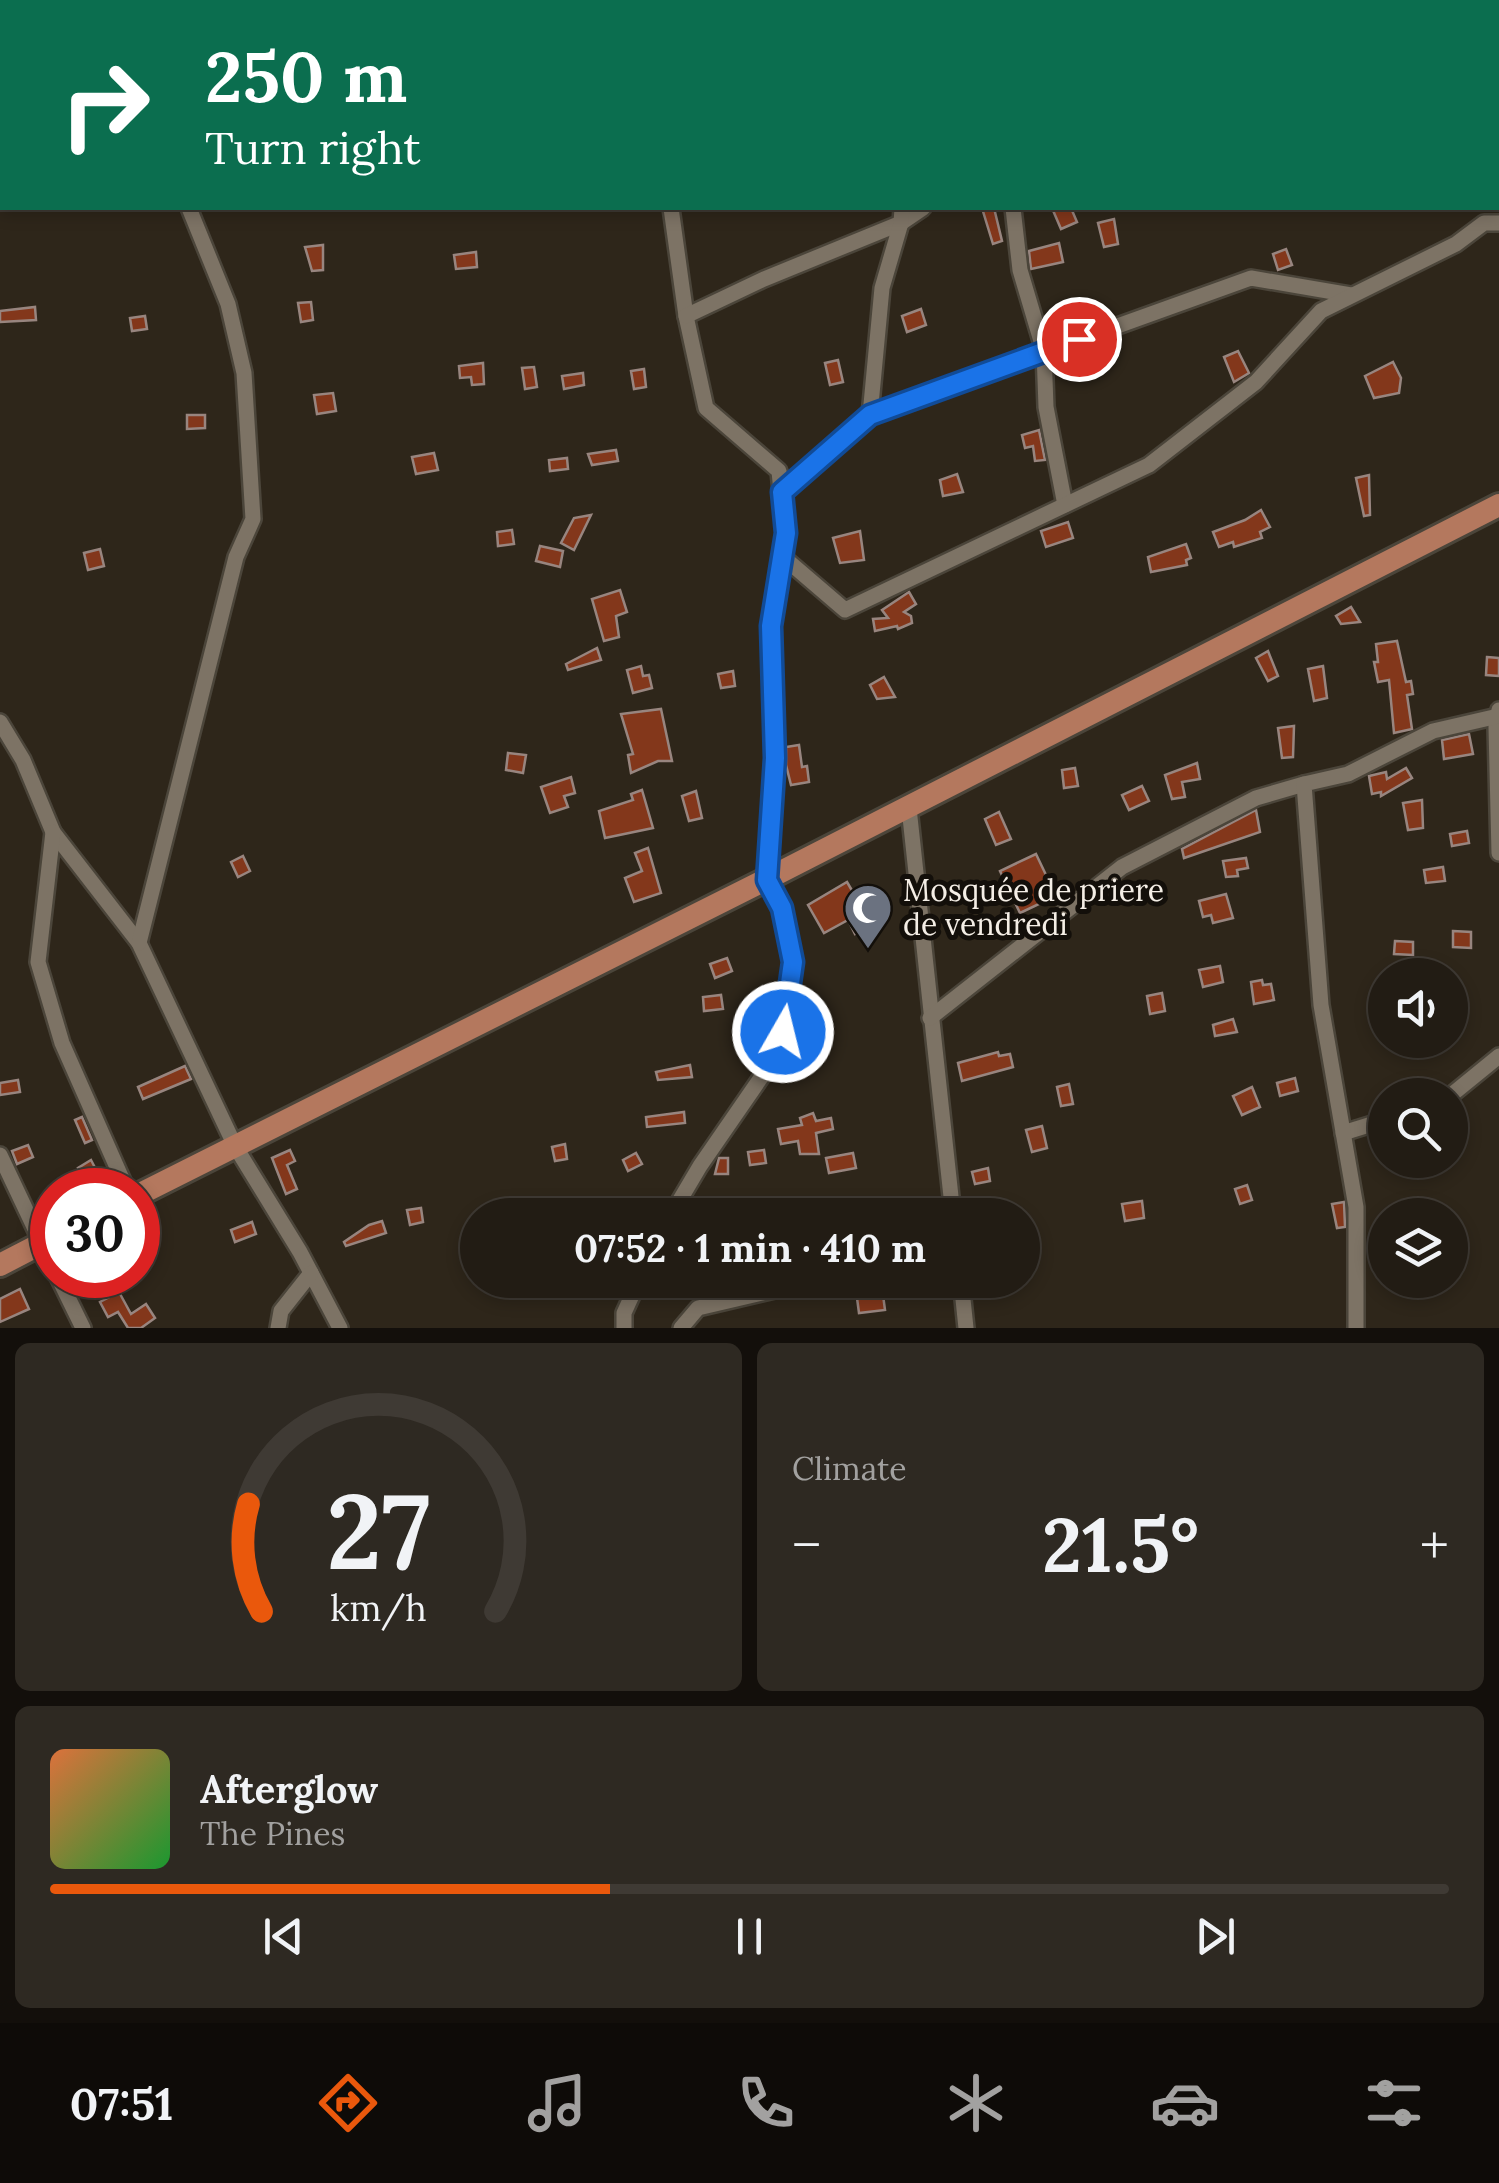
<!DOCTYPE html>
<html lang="en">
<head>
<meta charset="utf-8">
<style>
  :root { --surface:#221c14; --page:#2e2922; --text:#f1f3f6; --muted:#a2a1a0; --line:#3f3a34; --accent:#ea580c }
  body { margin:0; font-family:Lora,serif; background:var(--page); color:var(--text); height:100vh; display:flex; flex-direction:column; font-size:38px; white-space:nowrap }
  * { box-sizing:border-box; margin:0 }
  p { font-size:32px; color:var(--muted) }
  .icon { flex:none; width:55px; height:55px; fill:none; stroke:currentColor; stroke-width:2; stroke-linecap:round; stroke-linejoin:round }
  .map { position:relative; height:1328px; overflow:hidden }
  .side { display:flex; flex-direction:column; gap:15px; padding:15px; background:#130f0b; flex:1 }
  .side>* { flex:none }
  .banner { position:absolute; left:0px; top:0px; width:1500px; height:210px; box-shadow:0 5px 15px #0003,0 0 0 2px var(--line); background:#0b6e4f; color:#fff; overflow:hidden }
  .buttons { position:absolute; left:1368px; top:958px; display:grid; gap:20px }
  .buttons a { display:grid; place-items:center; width:100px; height:100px; border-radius:50%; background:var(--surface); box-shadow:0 5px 15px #0003,0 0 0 2px var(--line); font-size:50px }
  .speed { position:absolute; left:30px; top:1168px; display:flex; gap:20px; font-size:50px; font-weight:700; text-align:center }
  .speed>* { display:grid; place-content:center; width:130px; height:130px; border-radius:50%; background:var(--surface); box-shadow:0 5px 15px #0003,0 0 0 2px var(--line); line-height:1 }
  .speed .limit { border:15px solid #d22; background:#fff; color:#111 }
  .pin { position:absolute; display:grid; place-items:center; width:85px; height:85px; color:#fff; margin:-42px; border:5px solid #fff; border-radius:50%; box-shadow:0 2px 10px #0007 }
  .me { position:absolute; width:110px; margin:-55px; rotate:8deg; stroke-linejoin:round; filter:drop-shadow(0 0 8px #0008) }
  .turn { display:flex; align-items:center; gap:35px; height:210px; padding:0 40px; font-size:45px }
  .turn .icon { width:130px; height:130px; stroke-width:2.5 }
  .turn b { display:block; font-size:70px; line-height:85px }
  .big { font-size:75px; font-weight:800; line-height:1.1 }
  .side .tile { flex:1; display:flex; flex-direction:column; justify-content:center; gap:15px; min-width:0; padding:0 35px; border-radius:15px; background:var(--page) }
  .side .dial { align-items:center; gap:0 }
  .dial svg { height:260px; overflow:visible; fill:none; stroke:var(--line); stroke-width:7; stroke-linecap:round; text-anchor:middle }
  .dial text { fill:var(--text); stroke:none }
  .song { display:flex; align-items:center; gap:30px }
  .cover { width:120px; height:120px; border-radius:15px; background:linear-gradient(135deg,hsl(20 70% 55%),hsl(130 70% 35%)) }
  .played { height:10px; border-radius:5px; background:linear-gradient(90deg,var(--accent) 40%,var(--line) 40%) }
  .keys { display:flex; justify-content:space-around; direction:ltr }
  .heat { display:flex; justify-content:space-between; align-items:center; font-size:55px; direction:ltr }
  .side .tiles { flex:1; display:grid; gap:15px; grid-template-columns:1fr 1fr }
  .tile:last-child { grid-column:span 2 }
  .trip { position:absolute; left:460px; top:1198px; width:580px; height:100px; border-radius:50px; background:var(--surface); box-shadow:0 5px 15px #0003,0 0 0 2px var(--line); font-weight:800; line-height:100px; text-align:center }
  .tabs { display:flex; height:160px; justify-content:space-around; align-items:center; background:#0e0b08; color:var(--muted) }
  .tabs .icon { width:70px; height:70px }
  .tabs .selected { color:var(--accent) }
  .tabs b { font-size:45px; color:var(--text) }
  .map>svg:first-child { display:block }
  .building { fill:#83371b; stroke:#98857f; stroke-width:2.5 }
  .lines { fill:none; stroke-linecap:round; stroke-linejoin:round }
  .minor-casing { stroke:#4b453a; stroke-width:20 }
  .primary-casing { stroke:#4b453a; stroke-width:28 }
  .minor { stroke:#7d7365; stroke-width:15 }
  .primary { stroke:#b4785e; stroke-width:22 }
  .route-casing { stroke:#114b97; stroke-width:25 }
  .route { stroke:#1a73e8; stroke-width:18 }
  .labels { text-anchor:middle; stroke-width:10; stroke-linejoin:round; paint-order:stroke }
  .poi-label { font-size:30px; fill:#f4eee6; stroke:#130f0a; text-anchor:start }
</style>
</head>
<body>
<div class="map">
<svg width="1499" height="1328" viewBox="0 0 1499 1328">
  <rect width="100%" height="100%" fill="#2e261a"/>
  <g class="building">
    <polygon points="982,208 994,208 1002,241 993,244"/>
    <polygon points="1052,208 1071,208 1077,222 1061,229"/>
    <polygon points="1114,219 1118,244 1104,247 1098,223"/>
    <polygon points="1059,243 1063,262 1031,269 1029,251"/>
    <polygon points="323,245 323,270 312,271 305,247"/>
    <polygon points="1286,249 1292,265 1278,270 1273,254"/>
    <polygon points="476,252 477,267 456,269 454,255"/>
    <polygon points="311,302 313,320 301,322 298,303"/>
    <polygon points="35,307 36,320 0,322 0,311"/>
    <polygon points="921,309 926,325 907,332 902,316"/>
    <polygon points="145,316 147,329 132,331 130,318"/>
    <polygon points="1238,351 1249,373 1234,382 1224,357"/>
    <polygon points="838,360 843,382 830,385 825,363"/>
    <polygon points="1393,362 1401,378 1399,393 1374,398 1365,376"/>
    <polygon points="483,363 484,384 472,385 471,377 460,378 459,366"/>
    <polygon points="534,367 537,387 525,389 522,368"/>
    <polygon points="644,369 646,387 634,389 631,371"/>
    <polygon points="583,373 584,385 564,389 562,376"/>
    <polygon points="333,393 336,411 317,414 314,395"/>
    <polygon points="187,415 205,415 205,428 187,429"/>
    <polygon points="1039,430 1045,460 1035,461 1033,446 1025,448 1022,435"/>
    <polygon points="616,450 618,461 592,465 588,454"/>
    <polygon points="434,453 438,470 416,474 412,457"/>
    <polygon points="567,458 568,469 550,471 549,460"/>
    <polygon points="957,474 963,492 943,496 940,480"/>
    <polygon points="1369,475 1370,515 1364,516 1356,478"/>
    <polygon points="1261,510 1270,527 1260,532 1262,538 1234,547 1233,542 1219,547 1213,532 1245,520"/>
    <polygon points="591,515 574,550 561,543 574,518"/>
    <polygon points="1068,522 1073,538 1046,547 1041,531"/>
    <polygon points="512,530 514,544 498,546 497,532"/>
    <polygon points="860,531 864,560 840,563 833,538"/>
    <polygon points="1186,544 1191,558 1186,560 1187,565 1151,572 1148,557"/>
    <polygon points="540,546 563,551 560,567 536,561"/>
    <polygon points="100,549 104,566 88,570 84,553"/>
    <polygon points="620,590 627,612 616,616 619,637 604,641 592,599"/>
    <polygon points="909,592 916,604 904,612 911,616 912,623 898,629 897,626 875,631 873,619 888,618 882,610"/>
    <polygon points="1351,607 1360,622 1341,624 1336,616"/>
    <polygon points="1397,641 1406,682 1411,681 1413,694 1407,695 1412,729 1394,733 1389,680 1378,682 1374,662 1378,662 1376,644"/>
    <polygon points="597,648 601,660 568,670 566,664"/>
    <polygon points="1268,651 1278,676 1268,681 1256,658"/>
    <polygon points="1487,657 1499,658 1499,676 1486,675"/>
    <polygon points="641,666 643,676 649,675 652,688 633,693 627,670"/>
    <polygon points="1323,666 1327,698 1314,701 1308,669"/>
    <polygon points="733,671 735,686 721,688 718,674"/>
    <polygon points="884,677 895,697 877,699 870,685"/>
    <polygon points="661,709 672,761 658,761 631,773 628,755 633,754 621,714"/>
    <polygon points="1294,726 1293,757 1282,758 1278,728"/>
    <polygon points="1469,734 1473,754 1444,759 1442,740"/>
    <polygon points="799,745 802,767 807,766 809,782 791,785 786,765 786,747"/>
    <polygon points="508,753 526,755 523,773 506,770"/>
    <polygon points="1197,763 1200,779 1182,782 1185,797 1172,799 1165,775"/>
    <polygon points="1075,768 1078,786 1064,788 1062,770"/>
    <polygon points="1406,768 1412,778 1381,796 1381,792 1372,794 1369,776 1386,772 1387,779"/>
    <polygon points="571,777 575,793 564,796 568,807 550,813 541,787"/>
    <polygon points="1142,786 1149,801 1129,810 1122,795"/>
    <polygon points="642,790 653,828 605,838 599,811 633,800 631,794"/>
    <polygon points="696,791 702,818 689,821 682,796"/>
    <polygon points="1422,800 1423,828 1408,830 1403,803"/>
    <polygon points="1256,810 1260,832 1184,858 1182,849"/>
    <polygon points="999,812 1011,839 996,845 985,819"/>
    <polygon points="1467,831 1469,843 1452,846 1450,834"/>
    <polygon points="648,848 661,893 634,902 625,878 642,871 635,853"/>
    <polygon points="1036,854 1056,896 1020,913 1000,871"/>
    <polygon points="243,856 250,871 238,877 231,862"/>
    <polygon points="1246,858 1248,868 1237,870 1238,876 1226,877 1223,861"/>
    <polygon points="1443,867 1445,881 1426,883 1424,870"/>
    <polygon points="847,882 864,911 859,913 867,928 855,934 848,920 824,933 808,905"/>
    <polygon points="1226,894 1233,918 1213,923 1211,915 1203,917 1199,901"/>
    <polygon points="1453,931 1471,932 1471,948 1453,947"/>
    <polygon points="1395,941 1413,942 1413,955 1394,954"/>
    <polygon points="727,958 732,971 715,978 710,964"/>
    <polygon points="1220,966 1223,982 1203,987 1199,970"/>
    <polygon points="1262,980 1263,985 1271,984 1274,1000 1254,1004 1251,982"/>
    <polygon points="1162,993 1165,1011 1150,1014 1147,996"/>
    <polygon points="721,995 723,1009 704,1011 703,997"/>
    <polygon points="774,995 774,1017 761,1018 758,997"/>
    <polygon points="1233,1019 1237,1032 1215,1036 1213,1025"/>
    <polygon points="998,1052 999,1056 1010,1054 1013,1067 962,1081 958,1063"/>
    <polygon points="690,1065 692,1077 658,1080 656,1072"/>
    <polygon points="185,1066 191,1079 143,1099 138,1087"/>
    <polygon points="1295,1078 1298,1091 1280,1096 1277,1083"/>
    <polygon points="18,1080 20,1092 0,1095 0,1083"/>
    <polygon points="1069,1084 1073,1104 1061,1106 1057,1087"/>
    <polygon points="1252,1087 1260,1107 1242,1115 1233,1096"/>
    <polygon points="684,1112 685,1123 647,1127 646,1117"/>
    <polygon points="813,1113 816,1121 831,1118 833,1129 816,1133 819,1154 800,1154 798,1141 781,1144 778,1129 802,1125 800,1118"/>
    <polygon points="82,1117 92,1140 85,1143 75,1120"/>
    <polygon points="1042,1126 1047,1148 1032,1152 1026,1130"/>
    <polygon points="565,1144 567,1159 555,1161 552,1147"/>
    <polygon points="28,1145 33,1157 17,1164 12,1151"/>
    <polygon points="290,1150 295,1161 287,1165 297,1189 286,1194 272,1158"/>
    <polygon points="764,1150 766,1163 750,1165 748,1152"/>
    <polygon points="636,1153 642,1164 628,1171 623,1160"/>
    <polygon points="853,1153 856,1168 829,1173 826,1158"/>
    <polygon points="719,1158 728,1158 728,1174 715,1174"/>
    <polygon points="91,1160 103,1183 91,1190 71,1190 68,1181 82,1175 78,1168"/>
    <polygon points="988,1168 990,1181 975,1184 972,1172"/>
    <polygon points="1247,1185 1252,1200 1240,1204 1235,1189"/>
    <polygon points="1142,1201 1144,1218 1125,1221 1122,1204"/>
    <polygon points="1344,1202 1345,1227 1337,1228 1332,1204"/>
    <polygon points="421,1208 423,1222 410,1225 407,1210"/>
    <polygon points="382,1221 386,1233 346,1246 344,1242 369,1225"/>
    <polygon points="252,1222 256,1234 235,1242 231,1230"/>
    <polygon points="20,1289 29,1309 0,1322 0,1299"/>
    <polygon points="119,1292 131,1314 146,1304 155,1318 141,1328 128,1328 118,1312 108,1317 100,1302"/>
    <polygon points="883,1295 885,1310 859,1313 857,1298"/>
  </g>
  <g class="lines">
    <g class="minor-casing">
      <g id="minor">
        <polyline points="571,0 572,2"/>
        <polyline points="942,0 944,2"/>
        <polyline points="207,2 208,0"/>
        <polyline points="585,2 586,0"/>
        <polyline points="930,2 930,0"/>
        <polyline points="671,208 686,316 706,408 779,471 785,533 771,626 775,757 767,879 783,908 793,962 783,1032 769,1066 700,1166 671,1215"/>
        <polyline points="1013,208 1020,270 1044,351 1046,407 1065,505"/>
        <polyline points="686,316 764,279 901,223 923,208"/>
        <polyline points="870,415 1251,278 1351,295"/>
        <polyline points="781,492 870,415 882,288 901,223 902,208"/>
        <polyline points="782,556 845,610 1149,465 1256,382 1321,311 1456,244 1484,223 1499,223"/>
        <polyline points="1499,710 1496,727 1499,853"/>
        <polyline points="0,722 23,760 53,832 139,943 235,1146 300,1252 340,1328"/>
        <polyline points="909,808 953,1215"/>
        <polyline points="53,832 38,962 62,1043 127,1190"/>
        <polyline points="139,943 236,557 253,519 244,373 228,304 189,208"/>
        <polyline points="930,1018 1122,867 1256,798 1304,784"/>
        <polyline points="1450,1096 1499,1056"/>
        <polyline points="1343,1133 1385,1120"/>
        <polyline points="0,1155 52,1265"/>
        <polyline points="57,1275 83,1328"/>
        <polyline points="961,1280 966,1328"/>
        <polyline points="278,1328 281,1311 311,1273"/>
        <polyline points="624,1328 624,1313 639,1280"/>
        <polyline points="681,1328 698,1308 796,1285 832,1280"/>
        <polyline points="1356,1328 1356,1207 1321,1005 1304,784 1348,774 1433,731 1498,716"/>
      </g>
    </g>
    <g class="primary-casing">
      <g id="primary">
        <polyline points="138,1195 767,879 1499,505"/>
        <polyline points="0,1265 52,1238"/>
      </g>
    </g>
    <use href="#minor" class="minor"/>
    <use href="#primary" class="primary"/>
  </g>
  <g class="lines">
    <g class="route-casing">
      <polyline id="route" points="783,1032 793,962 782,908 767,880 775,758 771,626 786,533 782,492 870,415 1079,339"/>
    </g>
    <use href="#route" class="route"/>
  </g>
  <defs>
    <g id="mosque-pin" transform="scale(2.5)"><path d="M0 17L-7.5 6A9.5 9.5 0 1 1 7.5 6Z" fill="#6b7280" stroke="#130f0a"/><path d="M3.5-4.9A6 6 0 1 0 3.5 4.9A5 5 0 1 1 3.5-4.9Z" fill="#fff"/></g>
  </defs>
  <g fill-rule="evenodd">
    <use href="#mosque-pin" x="868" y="908"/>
  </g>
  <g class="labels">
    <g class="poi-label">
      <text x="903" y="901">Mosquée de priere<tspan x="903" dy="34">de vendredi</tspan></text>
    </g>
  </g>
</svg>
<div class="buttons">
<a><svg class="icon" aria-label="sound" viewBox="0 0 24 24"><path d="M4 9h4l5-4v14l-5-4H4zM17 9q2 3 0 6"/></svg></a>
<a><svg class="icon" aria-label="search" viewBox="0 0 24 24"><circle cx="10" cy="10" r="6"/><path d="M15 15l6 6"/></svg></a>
<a><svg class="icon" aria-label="layers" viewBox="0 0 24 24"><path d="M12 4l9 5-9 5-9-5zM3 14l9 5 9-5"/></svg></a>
</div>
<div class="speed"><div class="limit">30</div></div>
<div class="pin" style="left:1079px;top:339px;background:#d93025"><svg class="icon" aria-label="arrive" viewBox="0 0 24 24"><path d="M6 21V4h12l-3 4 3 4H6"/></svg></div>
<svg class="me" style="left:783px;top:1032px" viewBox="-20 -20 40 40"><circle r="17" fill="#1a73e8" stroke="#fff" stroke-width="3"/><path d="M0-11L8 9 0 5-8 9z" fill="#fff"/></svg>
<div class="trip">07:52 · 1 min · 410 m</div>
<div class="banner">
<div class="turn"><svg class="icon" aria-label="right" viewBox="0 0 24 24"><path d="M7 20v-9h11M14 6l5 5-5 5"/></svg><div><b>250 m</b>Turn right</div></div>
</div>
</div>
<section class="side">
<div class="tiles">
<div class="tile dial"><svg viewBox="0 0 100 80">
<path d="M14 69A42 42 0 1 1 86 69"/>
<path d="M14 69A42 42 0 0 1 10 36" stroke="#ea580c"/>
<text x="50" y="56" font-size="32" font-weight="700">27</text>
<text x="50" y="72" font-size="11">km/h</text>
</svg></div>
<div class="tile"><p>Climate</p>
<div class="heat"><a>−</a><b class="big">21.5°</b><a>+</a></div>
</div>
<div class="tile">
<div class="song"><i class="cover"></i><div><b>Afterglow</b><p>The Pines</p></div></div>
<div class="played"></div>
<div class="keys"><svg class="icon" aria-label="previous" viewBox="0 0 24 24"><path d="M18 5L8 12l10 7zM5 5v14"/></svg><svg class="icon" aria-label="pause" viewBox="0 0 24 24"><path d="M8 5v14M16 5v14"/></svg><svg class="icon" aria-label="next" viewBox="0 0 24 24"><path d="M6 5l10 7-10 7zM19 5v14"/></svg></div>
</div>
</div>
</section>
<nav class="tabs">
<b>07:51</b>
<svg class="icon selected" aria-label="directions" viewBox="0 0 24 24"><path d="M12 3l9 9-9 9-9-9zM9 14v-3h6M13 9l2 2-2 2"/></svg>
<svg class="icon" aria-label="music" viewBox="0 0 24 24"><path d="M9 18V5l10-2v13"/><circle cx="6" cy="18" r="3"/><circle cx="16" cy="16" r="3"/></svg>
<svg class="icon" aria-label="phone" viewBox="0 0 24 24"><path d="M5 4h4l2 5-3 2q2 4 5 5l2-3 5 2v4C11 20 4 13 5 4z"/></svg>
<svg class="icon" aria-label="climate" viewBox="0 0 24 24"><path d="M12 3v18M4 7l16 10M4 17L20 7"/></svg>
<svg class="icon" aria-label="car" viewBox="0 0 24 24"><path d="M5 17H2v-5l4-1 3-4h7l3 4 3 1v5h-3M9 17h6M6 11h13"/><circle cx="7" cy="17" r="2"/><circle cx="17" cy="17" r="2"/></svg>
<svg class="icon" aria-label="filters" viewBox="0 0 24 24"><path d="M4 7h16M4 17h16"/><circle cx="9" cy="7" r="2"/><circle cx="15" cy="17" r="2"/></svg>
</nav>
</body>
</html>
